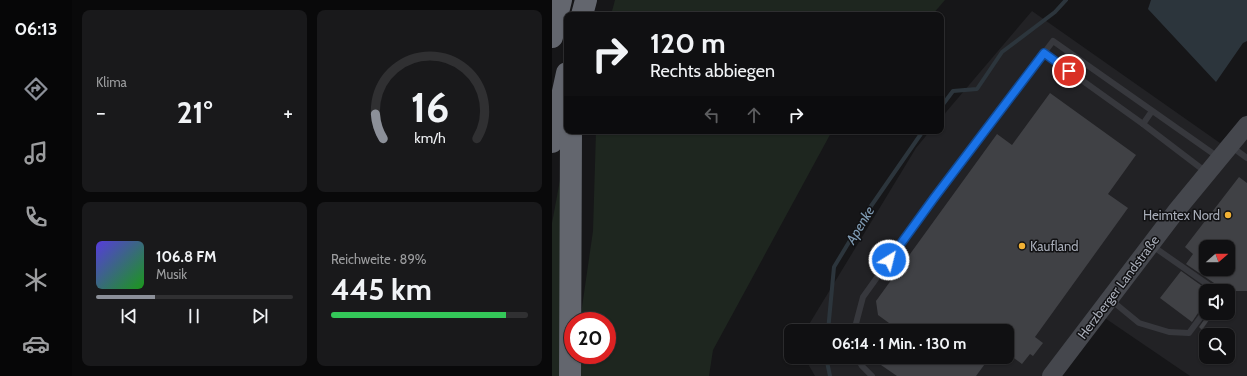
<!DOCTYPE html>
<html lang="de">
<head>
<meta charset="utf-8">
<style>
  :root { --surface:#101012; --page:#19191b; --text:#f1f3f6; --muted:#9c9d9f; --line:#303032; --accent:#8c9099 }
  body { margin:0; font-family:Cabin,sans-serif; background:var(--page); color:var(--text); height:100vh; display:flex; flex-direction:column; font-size:15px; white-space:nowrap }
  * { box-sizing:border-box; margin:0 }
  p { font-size:13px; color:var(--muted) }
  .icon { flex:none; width:22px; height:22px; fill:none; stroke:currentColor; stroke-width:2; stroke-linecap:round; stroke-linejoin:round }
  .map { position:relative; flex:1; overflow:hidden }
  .drawer { display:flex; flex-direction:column; gap:10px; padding:10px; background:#09090a; width:480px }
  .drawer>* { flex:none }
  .guide { position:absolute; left:12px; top:12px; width:380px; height:122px; border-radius:8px; box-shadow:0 1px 3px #0004,0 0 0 1px var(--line); background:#101012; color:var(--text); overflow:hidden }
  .needle { width:26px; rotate:70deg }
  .tools { position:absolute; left:647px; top:240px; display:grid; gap:8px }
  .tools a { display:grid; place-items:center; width:36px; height:36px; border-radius:8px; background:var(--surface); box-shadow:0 1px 3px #0004,0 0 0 1px var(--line); font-size:20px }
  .speed { position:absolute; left:12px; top:312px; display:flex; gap:8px; font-size:20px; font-weight:700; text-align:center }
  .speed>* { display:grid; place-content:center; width:52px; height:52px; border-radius:50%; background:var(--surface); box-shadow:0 1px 3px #0004,0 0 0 1px var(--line); line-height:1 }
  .speed .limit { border:6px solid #d22; background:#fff; color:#111 }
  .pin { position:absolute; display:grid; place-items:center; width:34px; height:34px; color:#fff; margin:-17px; border:2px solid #fff; border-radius:50%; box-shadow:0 1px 4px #0007 }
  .me { position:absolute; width:44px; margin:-22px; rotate:36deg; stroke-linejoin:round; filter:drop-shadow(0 0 3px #0008) }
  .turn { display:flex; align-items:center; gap:14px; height:84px; padding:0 20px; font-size:18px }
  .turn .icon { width:52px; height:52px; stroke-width:2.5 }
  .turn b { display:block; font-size:28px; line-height:34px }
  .lanes { display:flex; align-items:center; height:38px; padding:0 20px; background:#0003; justify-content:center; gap:20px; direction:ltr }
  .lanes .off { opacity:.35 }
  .big { font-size:30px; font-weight:800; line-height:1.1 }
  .drawer .tile { flex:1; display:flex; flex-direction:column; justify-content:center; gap:6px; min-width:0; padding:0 14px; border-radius:8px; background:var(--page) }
  .drawer .dial { align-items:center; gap:0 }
  .dial svg { height:104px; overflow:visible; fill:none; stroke:var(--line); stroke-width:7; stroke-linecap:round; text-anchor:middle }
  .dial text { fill:var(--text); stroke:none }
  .song { display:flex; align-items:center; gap:12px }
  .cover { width:48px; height:48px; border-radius:6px; background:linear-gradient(135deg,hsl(250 70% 55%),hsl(120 70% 35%)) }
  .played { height:4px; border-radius:2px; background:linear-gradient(90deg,var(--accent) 30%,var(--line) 30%) }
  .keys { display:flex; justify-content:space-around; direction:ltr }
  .heat { display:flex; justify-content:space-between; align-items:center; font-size:22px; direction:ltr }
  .charge { height:6px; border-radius:3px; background:linear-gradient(90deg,#34c759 89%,var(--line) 0) }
  .drawer .tiles { flex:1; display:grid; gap:10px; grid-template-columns:repeat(2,1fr) }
  .trip { position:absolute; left:232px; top:324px; width:230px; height:40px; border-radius:8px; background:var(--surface); box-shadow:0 1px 3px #0004,0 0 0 1px var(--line); font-weight:800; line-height:40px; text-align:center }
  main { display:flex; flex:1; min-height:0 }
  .tab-bar { display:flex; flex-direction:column; width:72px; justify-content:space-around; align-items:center; background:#060607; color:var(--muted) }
  .tab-bar .icon { width:28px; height:28px }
  .tab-bar .active { color:var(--accent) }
  .tab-bar b { font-size:18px; color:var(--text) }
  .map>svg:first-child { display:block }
  .built { fill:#222225; fill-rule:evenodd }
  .green { fill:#1e261f }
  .water { fill:#2c353c }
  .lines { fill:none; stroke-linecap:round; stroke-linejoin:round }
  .stream { stroke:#2c353c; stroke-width:4 }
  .building { fill:#404145; fill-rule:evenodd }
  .lane { stroke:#37383d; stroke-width:6 }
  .secondary { stroke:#45474d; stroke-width:18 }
  .highway { stroke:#63666e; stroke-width:22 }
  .route-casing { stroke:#114b97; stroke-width:10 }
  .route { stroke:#1a73e8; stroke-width:7 }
  .poi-dot { fill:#f2b134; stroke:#111113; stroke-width:1.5 }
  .labels { text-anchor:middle; stroke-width:3; stroke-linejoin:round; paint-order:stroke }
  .poi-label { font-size:13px; fill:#a8adb8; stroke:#111113; text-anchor:end }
  .street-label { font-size:13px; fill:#a8adb8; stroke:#111113 }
  .water-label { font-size:14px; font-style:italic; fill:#7f9bb3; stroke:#111113 }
</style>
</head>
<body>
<main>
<nav class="tab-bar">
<b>06:13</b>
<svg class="icon active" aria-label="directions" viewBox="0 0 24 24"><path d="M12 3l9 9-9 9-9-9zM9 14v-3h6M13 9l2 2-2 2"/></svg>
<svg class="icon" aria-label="music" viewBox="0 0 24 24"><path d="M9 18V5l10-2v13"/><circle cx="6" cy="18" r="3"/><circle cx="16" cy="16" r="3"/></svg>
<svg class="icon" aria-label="phone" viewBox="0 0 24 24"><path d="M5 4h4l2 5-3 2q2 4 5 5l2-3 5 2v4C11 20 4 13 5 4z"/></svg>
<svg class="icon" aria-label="climate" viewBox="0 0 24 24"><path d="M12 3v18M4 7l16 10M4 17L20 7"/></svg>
<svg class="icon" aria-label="car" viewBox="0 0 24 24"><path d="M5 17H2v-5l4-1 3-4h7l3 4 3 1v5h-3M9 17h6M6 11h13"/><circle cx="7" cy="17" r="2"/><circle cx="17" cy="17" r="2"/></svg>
</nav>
<section class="drawer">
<div class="tiles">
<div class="tile"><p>Klima</p>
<div class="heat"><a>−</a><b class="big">21°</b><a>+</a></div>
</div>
<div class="tile dial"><svg viewBox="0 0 100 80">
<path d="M14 69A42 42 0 1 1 86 69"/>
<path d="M14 69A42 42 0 0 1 8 50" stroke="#8c9099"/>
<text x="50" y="56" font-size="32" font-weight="700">16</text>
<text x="50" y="72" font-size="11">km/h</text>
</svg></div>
<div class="tile">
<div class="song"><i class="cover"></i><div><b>106.8 FM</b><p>Musik</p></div></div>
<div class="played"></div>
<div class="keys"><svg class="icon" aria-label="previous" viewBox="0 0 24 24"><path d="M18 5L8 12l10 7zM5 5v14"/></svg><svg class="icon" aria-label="pause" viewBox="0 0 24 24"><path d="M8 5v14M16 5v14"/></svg><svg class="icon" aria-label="next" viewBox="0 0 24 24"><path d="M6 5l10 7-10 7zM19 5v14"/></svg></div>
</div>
<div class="tile"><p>Reichweite · 89%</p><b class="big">445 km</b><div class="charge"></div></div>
</div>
</section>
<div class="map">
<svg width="695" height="376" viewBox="0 0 695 376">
  <rect width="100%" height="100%" fill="#161618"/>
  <path class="built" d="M480 11 668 143 695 115V376H638L544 312 490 376H263L252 357H455V331H253L364 148 378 131H389V118ZM654 247H676V269H654ZM654 291H676V313H654ZM654 335H676V357H654Z"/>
  <g class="green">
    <polygon points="63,0 393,0 380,15 59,15"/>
    <polygon points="44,131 280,131 161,350 157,376 26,376 27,355 55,355 55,321 28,321 41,231"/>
    <polygon points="11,164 11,376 0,376 0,223"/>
  </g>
  <polygon class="water" points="599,0 695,0 695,41 691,43 664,82 596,9"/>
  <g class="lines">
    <g class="stream">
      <polyline points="389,107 401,91 425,89 450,52 503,12 514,0"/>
      <polyline points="276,331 282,267 317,209 371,131"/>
      <polyline points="274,357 278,376"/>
    </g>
  </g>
  <g class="building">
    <polygon points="498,93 584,155 556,194 576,208 483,337 491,343 481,356 478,354 470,364 455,353 455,331 348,331 326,315 324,301 445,134 460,145"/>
    <path d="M687 177 695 183V291H669L668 287 634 264 641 254 633 247ZM654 247H676V269H654Z"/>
    <polygon points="629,271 657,291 654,291 654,306 650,307 640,322 608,298"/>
    <polygon points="657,313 662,313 650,330 647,327"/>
    <polygon points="334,357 438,357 424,376 345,376 329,365"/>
  </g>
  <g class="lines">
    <g class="lane">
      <polyline points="591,124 600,111"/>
      <polyline points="680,147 695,158"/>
      <polyline points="654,172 591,124 492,53 501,41 666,157"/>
      <polyline points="599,245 665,291"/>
      <polyline points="559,300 587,323 617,332 637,333 654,310"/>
      <polyline points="302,331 311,297 382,198 492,53"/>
      <polyline points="305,357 310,366 320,376"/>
    </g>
    <polyline class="secondary" points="499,376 625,210 695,125"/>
    <g class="highway">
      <polyline points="30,15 34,0"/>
      <polyline points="0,37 9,0"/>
      <polyline points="0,142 15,73"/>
      <polyline points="18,376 19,131"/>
    </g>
  </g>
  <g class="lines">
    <g class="route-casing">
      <polyline id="route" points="337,260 382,198 492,53 517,71"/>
    </g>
    <use href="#route" class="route"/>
  </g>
  <g class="poi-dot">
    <circle cx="676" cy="215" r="4"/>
    <circle cx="470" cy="246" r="4"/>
  </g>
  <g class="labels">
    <g class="poi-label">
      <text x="668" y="220">Heimtex Nord</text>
      <text x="478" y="251" text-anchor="start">Kaufland</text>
    </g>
    <g class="street-label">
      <text transform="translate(566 287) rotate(-53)" y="5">Herzberger Landstraße</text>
    </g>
    <g class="water-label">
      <text transform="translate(308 225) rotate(-59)" y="5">Apenke</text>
    </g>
  </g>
</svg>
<div class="tools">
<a><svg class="needle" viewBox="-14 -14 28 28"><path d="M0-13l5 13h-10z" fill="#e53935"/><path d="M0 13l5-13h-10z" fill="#9c9d9f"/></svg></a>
<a><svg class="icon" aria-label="sound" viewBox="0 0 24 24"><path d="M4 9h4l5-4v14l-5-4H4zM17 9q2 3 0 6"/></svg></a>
<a><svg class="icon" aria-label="search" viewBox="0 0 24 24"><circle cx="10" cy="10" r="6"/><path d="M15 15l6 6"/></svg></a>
</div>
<div class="speed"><div class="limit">20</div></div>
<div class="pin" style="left:517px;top:71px;background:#d93025"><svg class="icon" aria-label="arrive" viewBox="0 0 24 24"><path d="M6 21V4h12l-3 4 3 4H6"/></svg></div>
<svg class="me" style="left:337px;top:260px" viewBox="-20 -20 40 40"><circle r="17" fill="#1a73e8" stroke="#fff" stroke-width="3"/><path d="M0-11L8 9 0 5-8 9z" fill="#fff"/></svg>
<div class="trip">06:14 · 1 Min. · 130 m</div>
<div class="guide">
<div class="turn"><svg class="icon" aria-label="right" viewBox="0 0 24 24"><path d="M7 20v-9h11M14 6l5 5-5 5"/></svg><div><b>120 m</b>Rechts abbiegen</div></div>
<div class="lanes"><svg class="icon off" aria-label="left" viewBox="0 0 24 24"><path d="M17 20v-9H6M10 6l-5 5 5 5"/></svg><svg class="icon off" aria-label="ahead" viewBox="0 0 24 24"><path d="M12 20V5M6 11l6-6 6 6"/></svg><svg class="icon" aria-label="right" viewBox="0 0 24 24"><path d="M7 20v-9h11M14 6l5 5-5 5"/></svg></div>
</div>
</div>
</main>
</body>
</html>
